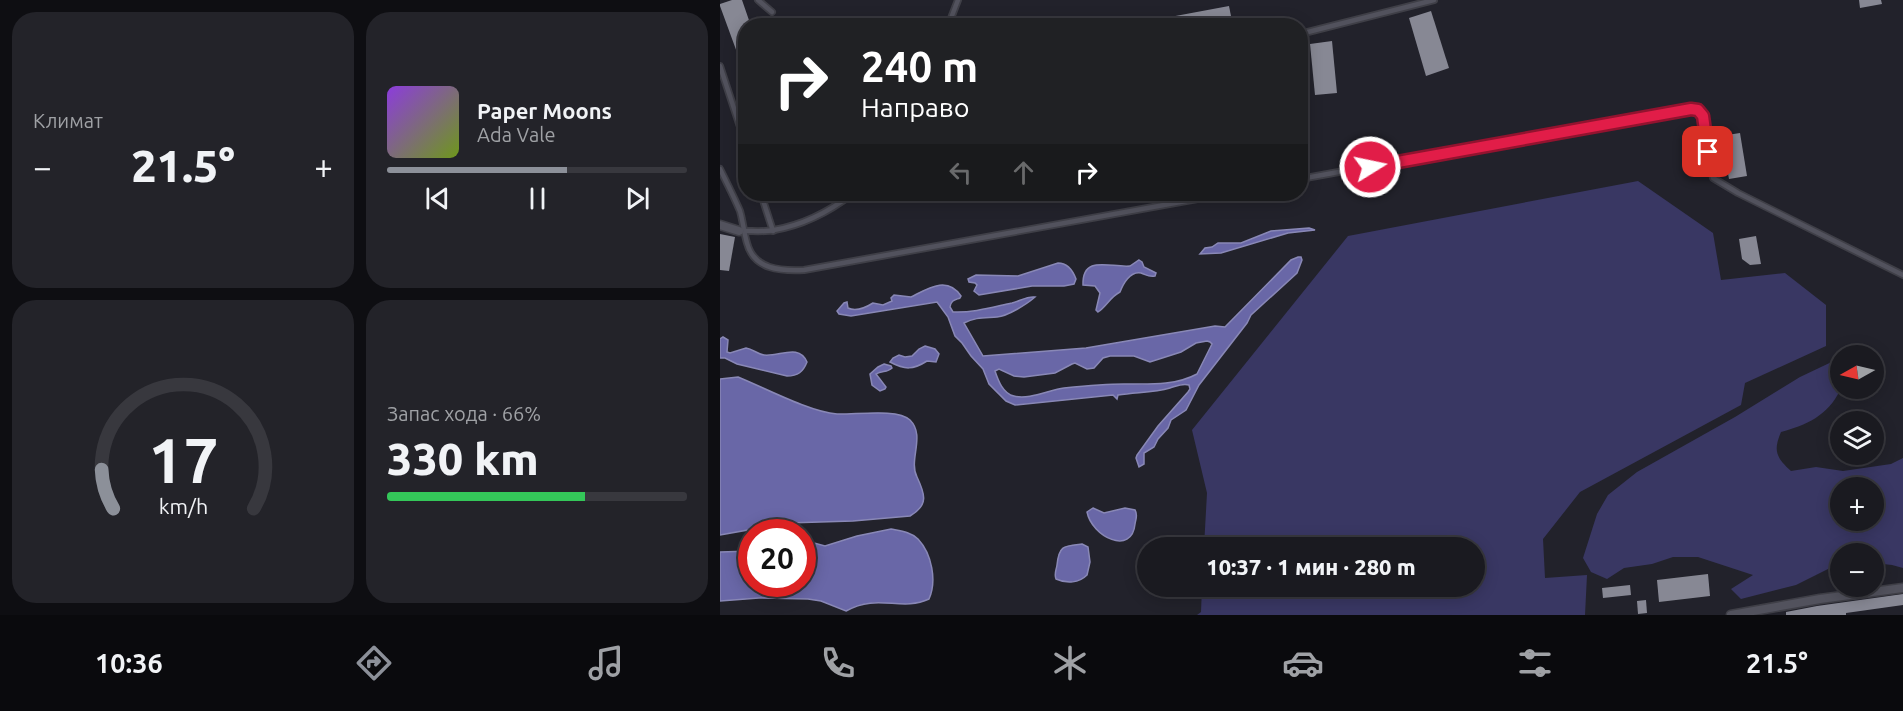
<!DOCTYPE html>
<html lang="ru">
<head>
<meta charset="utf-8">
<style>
  :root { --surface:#1a1a20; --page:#232329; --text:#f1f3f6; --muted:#9fa1a5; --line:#38383e; --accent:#8c9099 }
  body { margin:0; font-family:Ubuntu,sans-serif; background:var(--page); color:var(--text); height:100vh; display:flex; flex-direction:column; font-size:22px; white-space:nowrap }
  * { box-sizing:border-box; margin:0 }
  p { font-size:20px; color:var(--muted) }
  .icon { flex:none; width:33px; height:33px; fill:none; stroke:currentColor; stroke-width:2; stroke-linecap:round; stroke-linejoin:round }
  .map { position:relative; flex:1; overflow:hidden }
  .panel { display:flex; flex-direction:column; gap:12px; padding:12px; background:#0e0e12; width:720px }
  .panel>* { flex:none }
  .hud { position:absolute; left:18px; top:18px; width:570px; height:183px; border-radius:24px; box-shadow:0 3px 15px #0003,0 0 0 2px var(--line); background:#202124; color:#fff; overflow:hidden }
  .needle { width:39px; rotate:262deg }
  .tools { position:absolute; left:1110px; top:345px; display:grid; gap:12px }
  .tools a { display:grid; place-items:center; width:54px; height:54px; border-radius:50%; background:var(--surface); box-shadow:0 3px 15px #0003,0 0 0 2px var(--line); font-size:30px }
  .speed { position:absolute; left:18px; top:519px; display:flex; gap:12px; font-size:30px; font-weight:700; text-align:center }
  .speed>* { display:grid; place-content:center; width:78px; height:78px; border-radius:50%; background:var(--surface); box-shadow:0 3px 15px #0003,0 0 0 2px var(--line); line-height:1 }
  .speed .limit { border:9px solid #d22; background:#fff; color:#111 }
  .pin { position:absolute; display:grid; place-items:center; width:51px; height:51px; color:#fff; margin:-26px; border-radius:12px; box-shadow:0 3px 9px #0006 }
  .me { position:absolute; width:66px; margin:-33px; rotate:80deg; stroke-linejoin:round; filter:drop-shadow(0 0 4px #0008) }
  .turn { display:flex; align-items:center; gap:21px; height:126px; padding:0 24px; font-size:27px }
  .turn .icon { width:78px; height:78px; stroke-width:2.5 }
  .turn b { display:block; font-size:42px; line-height:51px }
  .lanes { display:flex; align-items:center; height:57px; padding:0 24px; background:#0003; justify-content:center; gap:30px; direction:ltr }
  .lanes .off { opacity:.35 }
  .big { font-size:45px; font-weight:800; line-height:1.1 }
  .panel .widget { flex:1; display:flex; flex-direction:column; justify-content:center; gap:9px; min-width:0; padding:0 21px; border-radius:24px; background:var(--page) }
  .panel .dial { align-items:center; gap:0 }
  .dial svg { height:156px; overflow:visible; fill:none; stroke:var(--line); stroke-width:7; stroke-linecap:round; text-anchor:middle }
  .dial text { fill:var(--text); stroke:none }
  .song { display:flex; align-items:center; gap:18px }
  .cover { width:72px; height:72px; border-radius:9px; background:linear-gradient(135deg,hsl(270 70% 55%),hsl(80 70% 35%)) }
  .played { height:6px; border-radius:3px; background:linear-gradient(90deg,var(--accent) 60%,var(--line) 60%) }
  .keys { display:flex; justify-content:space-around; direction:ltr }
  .heat { display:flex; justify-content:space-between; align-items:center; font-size:33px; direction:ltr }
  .charge { height:9px; border-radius:4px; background:linear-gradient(90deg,#34c759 66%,var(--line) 0) }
  .panel .tiles { flex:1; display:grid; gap:12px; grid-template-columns:repeat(2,1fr) }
  .trip { position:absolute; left:417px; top:537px; width:348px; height:60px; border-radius:30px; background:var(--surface); box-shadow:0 3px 15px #0003,0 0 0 2px var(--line); font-weight:800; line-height:60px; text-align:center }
  .tabs { display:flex; height:96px; justify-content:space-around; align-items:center; background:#0a0a0d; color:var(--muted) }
  .tabs .icon { width:42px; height:42px }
  .tabs .current { color:var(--accent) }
  .tabs b { font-size:27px; color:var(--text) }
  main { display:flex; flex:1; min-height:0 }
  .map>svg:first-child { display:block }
  .green { fill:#393763; fill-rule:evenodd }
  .water { fill:#6967a7; stroke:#8988b6; stroke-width:1.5; fill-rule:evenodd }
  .building { fill:#878894 }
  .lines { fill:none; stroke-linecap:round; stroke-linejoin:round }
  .service-casing { stroke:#3f3f47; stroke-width:8 }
  .minor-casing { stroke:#3f3f47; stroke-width:11 }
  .service { stroke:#52525d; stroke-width:4.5 }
  .minor { stroke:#52525d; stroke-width:8 }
  .route-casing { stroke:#92132f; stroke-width:15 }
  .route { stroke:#e11d48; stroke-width:10 }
</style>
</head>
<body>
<main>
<section class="panel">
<div class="tiles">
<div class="widget"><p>Климат</p>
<div class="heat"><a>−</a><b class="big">21.5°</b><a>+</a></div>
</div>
<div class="widget">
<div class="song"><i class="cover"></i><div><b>Paper Moons</b><p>Ada Vale</p></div></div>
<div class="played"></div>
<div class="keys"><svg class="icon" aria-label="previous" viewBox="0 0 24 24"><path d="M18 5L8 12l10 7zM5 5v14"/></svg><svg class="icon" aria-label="pause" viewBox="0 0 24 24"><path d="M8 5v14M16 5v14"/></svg><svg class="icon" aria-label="next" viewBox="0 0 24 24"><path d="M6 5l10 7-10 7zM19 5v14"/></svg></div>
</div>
<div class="widget dial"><svg viewBox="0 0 100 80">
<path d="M14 69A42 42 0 1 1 86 69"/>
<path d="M14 69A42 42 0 0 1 8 49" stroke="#8c9099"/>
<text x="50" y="56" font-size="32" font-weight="700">17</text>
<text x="50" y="72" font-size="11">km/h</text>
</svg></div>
<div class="widget"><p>Запас хода · 66%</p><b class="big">330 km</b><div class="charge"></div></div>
</div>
</section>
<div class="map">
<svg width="1183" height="615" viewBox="0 0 1183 615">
  <rect width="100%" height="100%" fill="#22222b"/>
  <g class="green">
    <polygon points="918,181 993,233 1001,280 1065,273 1106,305 1106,346 1025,383 1021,405 860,492 823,539 825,578 867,575 865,615 477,615 481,612 482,587 754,586 754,548 484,547 487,493 472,430 628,236"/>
    <path d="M1120 358C1121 367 1123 383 1120 390 1108 416 1086 425 1061 432 1053 451 1056 457 1071 471L1096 467 1123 471 1171 464 1183 458V568L1172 565 1154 563V554H1120V566L1110 568 1076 585 1021 599 1011 589 1033 575 978 557H953L932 564 904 568 887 579 871 572 863 558 877 514 888 495 917 472 1015 417 1080 377ZM1120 488H1154V520H1120Z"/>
  </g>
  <g class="water">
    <polygon points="589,228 595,230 568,233 501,253 480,254 485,248 492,247 498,243 521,243 551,231"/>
    <path d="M578 257H581L582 260 577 273 531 315 527 323 479 385 466 410 451 420 448 428 438 439 434 447 424 453V464L419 467 416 458 417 455 438 426 468 392 470 389 469 385C462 383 457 386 450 388 433 393 416 392 398 395L397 399 393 395 295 405 286 401 269 384 263 369 251 356 242 343 235 336 228 317 217 302 131 316 119 314 117 311 124 303 127 302 128 308C136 312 145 308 153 303L163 305 172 301 171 298 174 295 191 297C207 289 227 275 241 296L240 298C235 300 231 300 230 307L233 312C253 313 273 307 292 303 300 301 307 296 315 297 307 304 288 316 277 317 265 318 255 317 244 323L263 356 366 348 495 326 505 327 571 260ZM487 341 490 342 492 344 477 374C455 386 428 384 404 384 384 384 364 386 344 388 329 390 309 400 294 396 283 394 278 380 275 371L279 369 294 376 304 377 335 373 352 364 355 363 367 369 374 368 383 358 390 356H414L430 362 461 352 476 343Z"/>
    <path d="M419 260 422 262 424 267 436 273 435 276C428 277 427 275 421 273 410 271 403 284 400 292 390 297 387 306 378 312L376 310 380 293 375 286 363 285C362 254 391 268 410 266Z"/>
    <path d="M338 263C348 263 353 271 356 279L354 284 344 286H312L259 295 254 291 257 285 255 283 249 282 248 279 256 275 298 276Z"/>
    <path d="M3 337 8 340 7 352 10 353 26 348C33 349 37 354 44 355 59 357 79 343 87 362 83 372 78 376 67 376L17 364 5 358H0V339Z"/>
    <path d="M205 346 215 349 219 354 216 362 207 361C193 370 185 370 170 362L173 358 179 355 185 357 192 356 199 349Z"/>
    <path d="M164 364 171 366 172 368C167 373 162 370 156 374L166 387 165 389 160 391 152 385 150 374 158 367Z"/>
    <path d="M18 377C45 388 90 412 117 414 134 415 178 408 190 420 206 436 188 460 197 477 205 494 209 505 190 516L133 521 67 523 0 535V379Z"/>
    <path d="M373 508 384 513 405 508 415 510C418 515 416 518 415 524 412 556 372 537 367 512Z"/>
    <path d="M171 529C181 531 191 532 198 539 212 554 217 581 209 599 181 612 158 593 126 611L101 601 88 599 39 598 0 601V552L31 551 32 584H82L83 540 105 546 137 536Z"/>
    <path d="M362 544 368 547 370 562 367 575C359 583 347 584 336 579 334 574 336 571 337 565 339 545 344 546 362 544Z"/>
  </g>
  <g class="building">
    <polygon points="12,0 22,0 31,26 26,26 26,77 0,6 0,4"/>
    <polygon points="1139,0 1161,0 1162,4 1140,8"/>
    <polygon points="509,6 513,26 451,26 450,17"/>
    <polygon points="711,11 729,68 706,76 689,18"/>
    <polygon points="612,41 617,93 595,95 590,44"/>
    <polygon points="1020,133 1027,176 1009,179 1001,136"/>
    <polygon points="0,234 15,237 9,271 0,270"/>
    <polygon points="1036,236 1041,264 1030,265 1022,259 1019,239"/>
    <polygon points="988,574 990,596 939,602 937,580"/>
    <polygon points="910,585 911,595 883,598 882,588"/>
    <polygon points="1183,594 1183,605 1126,613 1126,615 1066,615 1066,612 1097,606"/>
    <polygon points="926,600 927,613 918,614 917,601"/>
  </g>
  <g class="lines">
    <g class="service-casing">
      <g id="service">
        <polyline points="38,0 52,12"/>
        <polyline points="228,26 238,0"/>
        <polyline points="580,34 714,0"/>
        <polyline points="0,66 26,145"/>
        <path d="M0 169C7 183 14 197 20 211 23 222 24 233 27 243 34 270 61 271 84 270L505 194"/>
        <polyline points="580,179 961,110 978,110 983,116 993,178 1018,193 1183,275"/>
        <polyline points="41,194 53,231"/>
        <path d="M25 231C34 231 45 232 54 230 83 225 110 211 132 194"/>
      </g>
    </g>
    <g class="minor-casing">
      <g id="minor">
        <polyline points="0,225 19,231"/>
        <polyline points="1011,615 1100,599 1183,588"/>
      </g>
    </g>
    <use href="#service" class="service"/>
    <use href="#minor" class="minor"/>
  </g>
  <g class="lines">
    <g class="route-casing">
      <polyline id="route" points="650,167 971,109 978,110 983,116 988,152"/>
    </g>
    <use href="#route" class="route"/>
  </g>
</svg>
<div class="tools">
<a><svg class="needle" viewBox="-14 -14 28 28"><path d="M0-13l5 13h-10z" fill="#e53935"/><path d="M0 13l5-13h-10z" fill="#9fa1a5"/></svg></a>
<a><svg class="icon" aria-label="layers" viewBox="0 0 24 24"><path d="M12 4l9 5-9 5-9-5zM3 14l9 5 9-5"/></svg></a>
<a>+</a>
<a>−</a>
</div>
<div class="speed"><div class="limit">20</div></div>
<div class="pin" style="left:988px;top:152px;background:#d93025"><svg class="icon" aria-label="arrive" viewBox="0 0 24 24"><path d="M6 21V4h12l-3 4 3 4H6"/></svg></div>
<svg class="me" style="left:650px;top:167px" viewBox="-20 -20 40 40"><circle r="17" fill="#e11d48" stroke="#fff" stroke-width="3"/><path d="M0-11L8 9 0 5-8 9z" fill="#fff"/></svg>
<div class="trip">10:37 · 1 мин · 280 m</div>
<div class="hud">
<div class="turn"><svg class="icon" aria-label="right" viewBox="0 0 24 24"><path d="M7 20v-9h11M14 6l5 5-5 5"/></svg><div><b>240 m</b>Направо</div></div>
<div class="lanes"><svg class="icon off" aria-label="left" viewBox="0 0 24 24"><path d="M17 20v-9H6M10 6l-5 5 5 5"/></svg><svg class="icon off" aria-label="ahead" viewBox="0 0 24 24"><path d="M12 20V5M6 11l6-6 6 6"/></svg><svg class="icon" aria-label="right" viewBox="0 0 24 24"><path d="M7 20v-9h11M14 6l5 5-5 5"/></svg></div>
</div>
</div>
</main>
<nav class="tabs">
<b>10:36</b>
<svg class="icon current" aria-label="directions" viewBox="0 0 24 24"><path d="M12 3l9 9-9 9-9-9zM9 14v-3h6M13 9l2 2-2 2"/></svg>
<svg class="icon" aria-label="music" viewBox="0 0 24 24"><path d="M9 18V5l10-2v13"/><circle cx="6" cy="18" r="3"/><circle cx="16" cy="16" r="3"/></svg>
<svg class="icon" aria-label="phone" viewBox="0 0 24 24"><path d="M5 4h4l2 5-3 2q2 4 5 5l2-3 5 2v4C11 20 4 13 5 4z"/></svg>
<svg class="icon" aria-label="climate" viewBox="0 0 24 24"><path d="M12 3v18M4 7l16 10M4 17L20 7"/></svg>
<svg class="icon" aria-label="car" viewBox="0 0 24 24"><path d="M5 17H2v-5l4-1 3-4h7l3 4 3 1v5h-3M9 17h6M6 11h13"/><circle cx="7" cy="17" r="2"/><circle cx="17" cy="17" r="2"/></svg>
<svg class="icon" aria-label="filters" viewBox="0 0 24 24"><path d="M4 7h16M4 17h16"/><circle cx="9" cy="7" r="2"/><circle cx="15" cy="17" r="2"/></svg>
<b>21.5°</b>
</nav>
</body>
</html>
